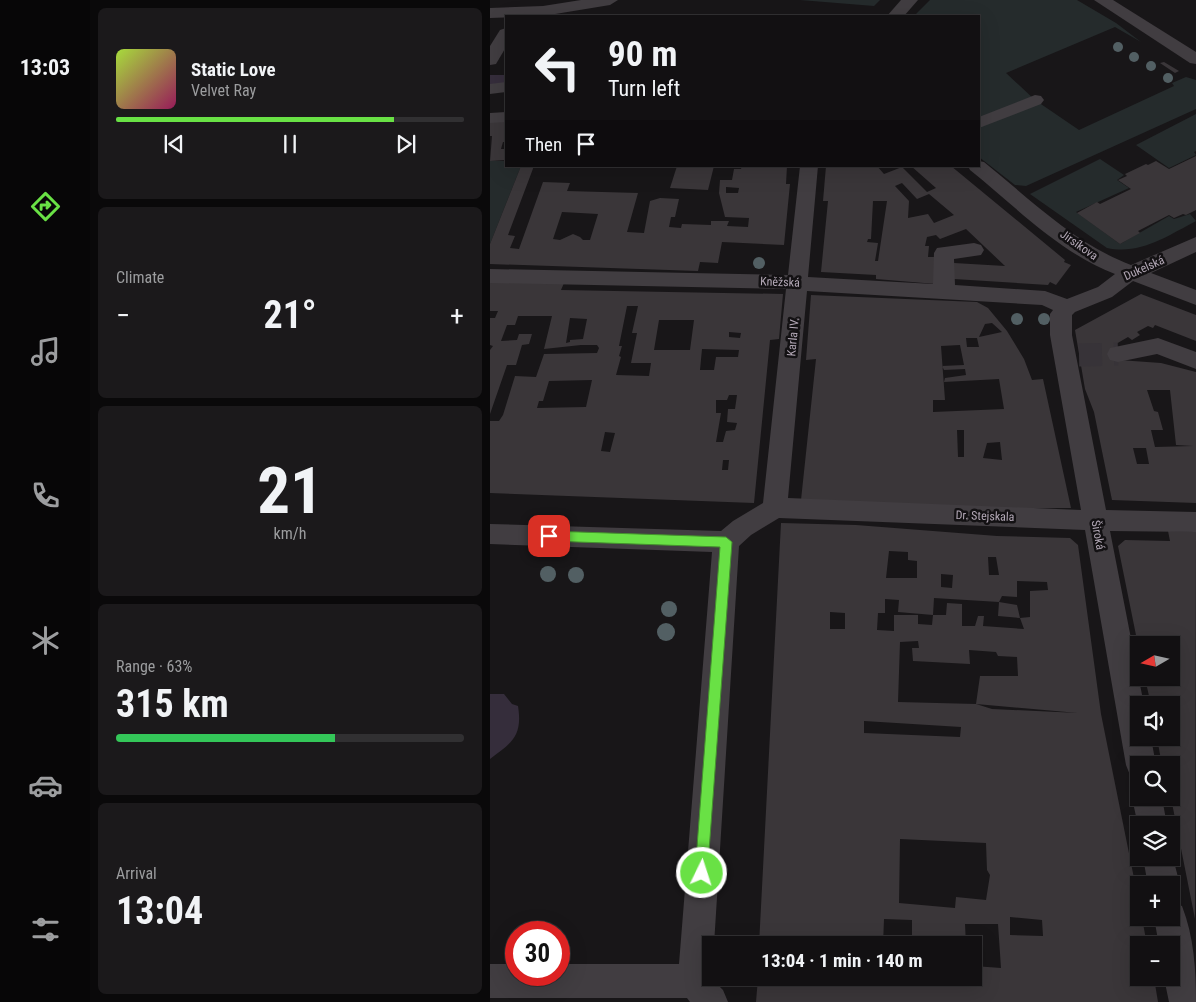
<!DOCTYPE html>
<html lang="en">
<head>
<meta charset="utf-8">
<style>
  :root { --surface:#121012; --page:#1b191b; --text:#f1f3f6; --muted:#9c9d9f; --line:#313032; --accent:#69e145 }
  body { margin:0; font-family:"Roboto Condensed",sans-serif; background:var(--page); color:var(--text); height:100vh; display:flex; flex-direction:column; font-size:19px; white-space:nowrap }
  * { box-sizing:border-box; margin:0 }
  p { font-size:16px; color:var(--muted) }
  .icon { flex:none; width:28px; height:28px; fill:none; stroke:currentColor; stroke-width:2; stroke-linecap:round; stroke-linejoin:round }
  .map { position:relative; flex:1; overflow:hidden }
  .drawer { display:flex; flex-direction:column; gap:8px; padding:8px; background:#0a090a; width:400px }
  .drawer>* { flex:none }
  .top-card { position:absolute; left:15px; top:15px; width:475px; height:152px; border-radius:0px; box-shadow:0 5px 20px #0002,0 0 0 1px var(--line); background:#121012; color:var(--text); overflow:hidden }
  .needle { width:32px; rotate:261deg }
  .buttons { position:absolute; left:640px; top:636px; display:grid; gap:10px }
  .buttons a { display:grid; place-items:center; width:50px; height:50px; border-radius:0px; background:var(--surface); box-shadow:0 5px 20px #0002,0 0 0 1px var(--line); font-size:25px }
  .speed { position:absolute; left:15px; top:921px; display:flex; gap:10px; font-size:25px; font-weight:700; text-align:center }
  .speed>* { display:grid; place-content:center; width:65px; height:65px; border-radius:50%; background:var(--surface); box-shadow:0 5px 20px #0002,0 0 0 1px var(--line); line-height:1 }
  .speed .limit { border:8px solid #d22; background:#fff; color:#111 }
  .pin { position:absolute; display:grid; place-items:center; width:42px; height:42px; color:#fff; margin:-21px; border-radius:10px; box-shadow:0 2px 8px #0006 }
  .me { position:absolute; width:55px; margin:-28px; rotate:4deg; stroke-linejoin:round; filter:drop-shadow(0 0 4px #0008) }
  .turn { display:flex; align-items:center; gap:18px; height:105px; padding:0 20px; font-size:22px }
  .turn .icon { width:65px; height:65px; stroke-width:2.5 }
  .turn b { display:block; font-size:35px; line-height:42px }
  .then { display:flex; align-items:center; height:48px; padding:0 20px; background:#0003; gap:10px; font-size:19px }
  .big { font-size:38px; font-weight:700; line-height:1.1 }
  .drawer .tile { flex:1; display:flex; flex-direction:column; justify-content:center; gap:8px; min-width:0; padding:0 18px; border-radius:8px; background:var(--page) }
  .drawer .dial { align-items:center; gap:0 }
  .dial b { font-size:65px; line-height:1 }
  .song { display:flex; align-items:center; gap:15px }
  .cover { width:60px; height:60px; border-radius:8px; background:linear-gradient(135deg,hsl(80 70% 55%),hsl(330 70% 35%)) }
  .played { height:5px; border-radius:2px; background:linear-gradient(90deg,var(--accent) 80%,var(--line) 80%) }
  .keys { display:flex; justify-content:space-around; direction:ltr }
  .heat { display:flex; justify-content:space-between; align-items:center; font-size:28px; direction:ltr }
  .charge { height:8px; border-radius:4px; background:linear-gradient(90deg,#34c759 63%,var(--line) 0) }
  .trip { position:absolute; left:212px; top:936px; width:280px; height:50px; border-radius:0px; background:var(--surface); box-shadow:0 5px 20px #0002,0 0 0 1px var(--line); font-weight:700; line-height:50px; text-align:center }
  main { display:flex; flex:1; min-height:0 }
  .dock { display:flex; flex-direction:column; width:90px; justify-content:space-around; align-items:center; background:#070607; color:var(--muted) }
  .dock .icon { width:35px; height:35px }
  .dock .on { color:var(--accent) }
  .dock b { font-size:22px; color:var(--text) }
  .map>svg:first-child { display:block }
  .green { fill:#252b2c }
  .water { fill:#352d3b }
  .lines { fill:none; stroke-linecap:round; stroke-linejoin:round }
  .canal { fill:#352d3b; fill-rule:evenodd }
  .building { fill:#3a3639; fill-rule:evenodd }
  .minor-tunnel { stroke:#373338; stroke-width:23; stroke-dasharray:23 12; stroke-linecap:butt }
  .minor { fill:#413d41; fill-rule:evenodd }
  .tree { fill:#525f63 }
  .route { fill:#69e145; stroke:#44922d }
  .labels { text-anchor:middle; stroke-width:5; stroke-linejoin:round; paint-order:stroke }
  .street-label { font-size:12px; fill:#b4a9b7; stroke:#131113 }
</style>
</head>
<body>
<main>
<nav class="dock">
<b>13:03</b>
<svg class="icon on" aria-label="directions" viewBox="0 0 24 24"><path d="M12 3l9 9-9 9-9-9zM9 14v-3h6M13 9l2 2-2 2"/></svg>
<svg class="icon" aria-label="music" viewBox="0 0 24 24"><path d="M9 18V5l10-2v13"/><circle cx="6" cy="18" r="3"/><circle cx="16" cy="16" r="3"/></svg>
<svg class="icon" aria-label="phone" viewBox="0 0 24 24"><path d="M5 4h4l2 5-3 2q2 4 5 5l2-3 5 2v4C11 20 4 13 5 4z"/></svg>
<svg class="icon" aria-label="climate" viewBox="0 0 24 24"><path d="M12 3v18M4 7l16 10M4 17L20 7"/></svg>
<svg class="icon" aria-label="car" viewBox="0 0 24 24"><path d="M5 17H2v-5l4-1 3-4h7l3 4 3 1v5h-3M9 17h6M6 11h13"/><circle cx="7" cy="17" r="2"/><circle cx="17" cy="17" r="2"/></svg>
<svg class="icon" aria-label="filters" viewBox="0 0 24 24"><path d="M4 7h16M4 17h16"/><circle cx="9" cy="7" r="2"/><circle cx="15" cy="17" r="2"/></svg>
</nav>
<section class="drawer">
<div class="tile">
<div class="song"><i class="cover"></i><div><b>Static Love</b><p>Velvet Ray</p></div></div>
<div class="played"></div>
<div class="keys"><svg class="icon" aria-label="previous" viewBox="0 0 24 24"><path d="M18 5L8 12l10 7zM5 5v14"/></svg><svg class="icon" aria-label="pause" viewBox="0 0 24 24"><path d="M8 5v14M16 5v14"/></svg><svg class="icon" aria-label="next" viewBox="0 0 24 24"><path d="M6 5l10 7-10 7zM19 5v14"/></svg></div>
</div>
<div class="tile"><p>Climate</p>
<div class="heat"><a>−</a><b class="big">21°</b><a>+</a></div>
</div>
<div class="tile dial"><b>21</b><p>km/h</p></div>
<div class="tile"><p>Range · 63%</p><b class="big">315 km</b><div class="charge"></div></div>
<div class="tile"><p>Arrival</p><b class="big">13:04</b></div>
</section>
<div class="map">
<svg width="706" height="1002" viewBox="0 0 706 1002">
  <rect width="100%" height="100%" fill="#181618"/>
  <g class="green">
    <polygon points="310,0 390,0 384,6"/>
    <polygon points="440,0 587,0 626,23 651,42 625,27 516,73 545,100 589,130 684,86 682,83 696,77 706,80 706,109 536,186 525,185 489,157 489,16 424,16"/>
    <polygon points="706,114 706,151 704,152 706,155 679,168 646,145"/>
    <path d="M610 159 634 175 627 180 639 188 586 212 630 244 679 216 684 219 700 214 706 221C677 236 651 255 617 248L540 194Z"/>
    <polygon points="0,161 16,161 16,166 31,166 0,244"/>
  </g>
  <path class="water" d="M0 694H14L22 704 28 706C33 737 21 743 0 759Z"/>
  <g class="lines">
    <rect class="canal" x="0" y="75" width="16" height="10"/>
  </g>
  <g class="building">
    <polygon points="674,62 689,71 685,73 670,63"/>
    <polygon points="0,122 16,122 16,142 13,142 11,149 16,149 16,160 0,161 2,136 0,136"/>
    <polygon points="706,156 706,210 696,215 693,214 684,218 679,215 648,231 650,233 630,244 587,213 607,202 610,204 641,189 628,180 637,176 635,174 656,164 658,165 666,161 679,169"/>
    <path d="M31 166H44L18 235 25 236 20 248 29 249 53 182 80 183 77 191 148 193 137 232 154 233 160 201 170 198 189 199 185 217H181L179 227 191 228 192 224 221 225V221H239L237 226 258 227 259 218 235 217 229 193 230 180H242L244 169H251L252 166H297L296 184H300L294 245 232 242 228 263 210 262 208 271 0 264V244ZM236 187 249 188 248 193H236ZM72 212 108 214 100 240H93L90 237 83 234 70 240 63 239Z"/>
    <polygon points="187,166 224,166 218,190 180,188"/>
    <path d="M336 166H387L394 174 412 167 437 192 446 188 421 166H461L575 260 574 262 581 265 566 285 560 282 558 285 464 279V263L515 266 476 229 450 239 446 235 437 237 435 246H439L438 257H444L446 284 386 279V275L331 272 338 201H333ZM412 183 427 199 439 194 464 215 444 223 438 214 418 218 419 201 405 186ZM383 201H397L388 261H385L388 243 377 242 378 239H381Z"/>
    <path d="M0 282 74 283 71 290 293 294 289 339 280 340 264 503 0 493V421H9L13 415 25 376 46 377 54 354 107 353 109 348 107 345H91L54 349 62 316H28L25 325H17L11 341 27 340 29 334H42L39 344 32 345 26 365H17L0 414V350L3 346 0 345V318H5L8 311H0ZM137 306H148L142 333H147L141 363H161L159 376 126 375 131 357 129 356 132 346H129ZM80 318 97 319 93 339 80 340V342L76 343ZM169 320H204L200 350H164ZM239 332 251 333 250 338 239 337ZM212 349 249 350 248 357H226L224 370H210ZM102 380 96 407 47 408 49 401H53L59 381ZM239 395H247L245 409H238L237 422 247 423 245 430 236 431 233 442H226L231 413H226V400H237ZM115 432 125 433 120 452 111 451ZM233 460H239L238 470H232Z"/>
    <path d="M651 294 706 315V341L665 325 663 328 658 326 647 332 650 335 642 340 638 337 626 344 629 360 671 363 706 372V503L622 500 604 412 595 389 585 330ZM657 390H680L686 445 703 446 665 447 661 430H673L668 412 664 411ZM643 448H656L659 464H647Z"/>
    <path d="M321 295 487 302 498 308 517 331 534 359 542 380 553 379 581 508H494L311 500 326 359 316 360ZM502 323 512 332 489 337 495 324ZM476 338H487L489 347H477ZM470 345 474 365 452 366 454 370 475 369 476 375 455 378 454 382 509 379 514 409 443 412V400H455L451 346ZM467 430H474V457H468ZM510 442 512 460 493 458 497 443Z"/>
    <path d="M291 523 366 525 507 536 580 538 588 545 611 714 649 903V918H652L657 945H649V978H664L668 1002H266L268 978H484V966L511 968 508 924H475L476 945H422V920L394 919 393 945H269ZM399 551 418 552V560L427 561V578H396ZM498 557H506L509 575H499ZM451 574 463 575 462 588 451 587ZM527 581 557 582 558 590 540 591V617L530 618 534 629 493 626 494 616H488L485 626H472V604L457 603 456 615H443L442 625 428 624V615H404V631L387 630 388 613H395V599L409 600 408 612 443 615 444 598 509 602 508 616 530 618 527 605 509 602 512 596 527 597ZM340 612 355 613V629H340ZM428 641 429 648H422L423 661 480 664 479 650 506 652 508 656 527 657 528 676H490L486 704 588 713 502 709 486 704 408 702 410 642ZM374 721 471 727 470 737 374 733ZM410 839 496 843 497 870 500 875 496 900 466 897 465 908 409 903ZM520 917 552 920 553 936 520 935Z"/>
    <polygon points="678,531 706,532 705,919 681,798 681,765 672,765 667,738 681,738 681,705 661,705 655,678 681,678 681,645 648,645 628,546 635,540 680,541"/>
  </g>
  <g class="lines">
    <polyline class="minor-tunnel" points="589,355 628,354"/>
    <g class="minor">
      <polygon points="91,0 128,0 120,5 53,16 0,18 0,8 53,6"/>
      <polygon points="411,0 428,0 414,16 397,16"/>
      <polygon points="604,0 623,0 706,52 706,64 700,63"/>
      <polygon points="16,28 16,47 6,64 0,65 0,46 10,30"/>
      <polygon points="16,82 16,92 0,94 0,84"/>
      <polygon points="545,95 551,96 554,100 551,104 489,128 489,117"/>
      <polygon points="16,112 16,122 0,123 0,113"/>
      <path d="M489 161 494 162C540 199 585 244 641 265L706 237V252L661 273 706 290V305L643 281 622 297 585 312 582 315V335L616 510 706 512V532L620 531 654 705H649V738H661L666 765H649V778L640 775 636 765 595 530 289 518 261 535 249 546 224 945H221V978L233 990 238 1002H200L197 998H0V964H26V975H69V964H189L222 552 0 544V524L231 531 243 521 273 503 296 289 0 283V269L298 275 310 166H328L318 277 443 284 444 253 447 248 484 243 491 245 494 250 491 255 464 259 465 285 555 291 577 299 608 287 625 274C570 253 526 207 480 170L478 166H489ZM317 291 552 305 563 310 560 314V335L591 510 298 498Z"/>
      <polygon points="668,338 706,352 706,369 667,354 628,362 620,360 617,354 620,348"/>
      <polygon points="649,787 649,798 672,798 677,825 649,825 649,830 642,798"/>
      <polygon points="681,850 690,885 685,896 681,898 681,885 658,885 653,858 681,858"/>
      <path d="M681 902 692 906C704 937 706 970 706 1002H679L674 978H681V945H669L664 918H681Z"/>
    </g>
  </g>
  <g class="tree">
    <circle cx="628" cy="47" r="5"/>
    <circle cx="644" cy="57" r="5"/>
    <circle cx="661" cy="66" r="5"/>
    <circle cx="678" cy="78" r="5"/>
    <circle cx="269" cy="263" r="6"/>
    <circle cx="527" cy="319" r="6"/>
    <circle cx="554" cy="319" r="6"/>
    <circle cx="58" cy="574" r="8"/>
    <circle cx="86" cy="575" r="8"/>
    <circle cx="179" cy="609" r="8"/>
    <circle cx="176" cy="632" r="9"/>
  </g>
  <polygon class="route" points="59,531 236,537 242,542 217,878 212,880 207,878 205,873 230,547 59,541 53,536"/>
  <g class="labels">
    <g class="street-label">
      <text transform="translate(589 245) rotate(35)" y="4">Jirsíkova</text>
      <text transform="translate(654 268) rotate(-24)" y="4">Dukelská</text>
      <text transform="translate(290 282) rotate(2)" y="4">Kněžská</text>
      <text transform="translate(303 337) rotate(-85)" y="4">Karla IV.</text>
      <text transform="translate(495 516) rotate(2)" y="4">Dr. Stejskala</text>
      <text transform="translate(608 535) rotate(80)" y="4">Široká</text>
    </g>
  </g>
</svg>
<div class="buttons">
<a><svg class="needle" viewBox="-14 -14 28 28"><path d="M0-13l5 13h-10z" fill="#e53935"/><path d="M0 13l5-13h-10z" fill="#9c9d9f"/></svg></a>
<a><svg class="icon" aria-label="sound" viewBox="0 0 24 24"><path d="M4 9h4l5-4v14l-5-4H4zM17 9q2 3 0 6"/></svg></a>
<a><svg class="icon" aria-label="search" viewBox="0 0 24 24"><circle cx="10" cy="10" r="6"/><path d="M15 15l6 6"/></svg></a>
<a><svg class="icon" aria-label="layers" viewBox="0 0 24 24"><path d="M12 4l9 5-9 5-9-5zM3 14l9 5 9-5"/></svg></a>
<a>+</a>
<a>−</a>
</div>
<div class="speed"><div class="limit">30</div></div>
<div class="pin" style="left:59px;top:536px;background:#d93025"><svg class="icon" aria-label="arrive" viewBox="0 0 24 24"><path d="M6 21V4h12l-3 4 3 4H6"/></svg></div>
<svg class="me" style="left:212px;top:873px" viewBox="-20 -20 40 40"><circle r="17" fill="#69e145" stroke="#fff" stroke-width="3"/><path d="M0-11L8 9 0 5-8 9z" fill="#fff"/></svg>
<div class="trip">13:04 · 1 min · 140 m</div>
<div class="top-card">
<div class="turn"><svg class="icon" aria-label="left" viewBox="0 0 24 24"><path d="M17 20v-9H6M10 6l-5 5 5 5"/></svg><div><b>90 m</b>Turn left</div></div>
<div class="then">Then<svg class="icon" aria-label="arrive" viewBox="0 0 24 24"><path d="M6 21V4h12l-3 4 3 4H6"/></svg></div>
</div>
</div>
</main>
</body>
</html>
